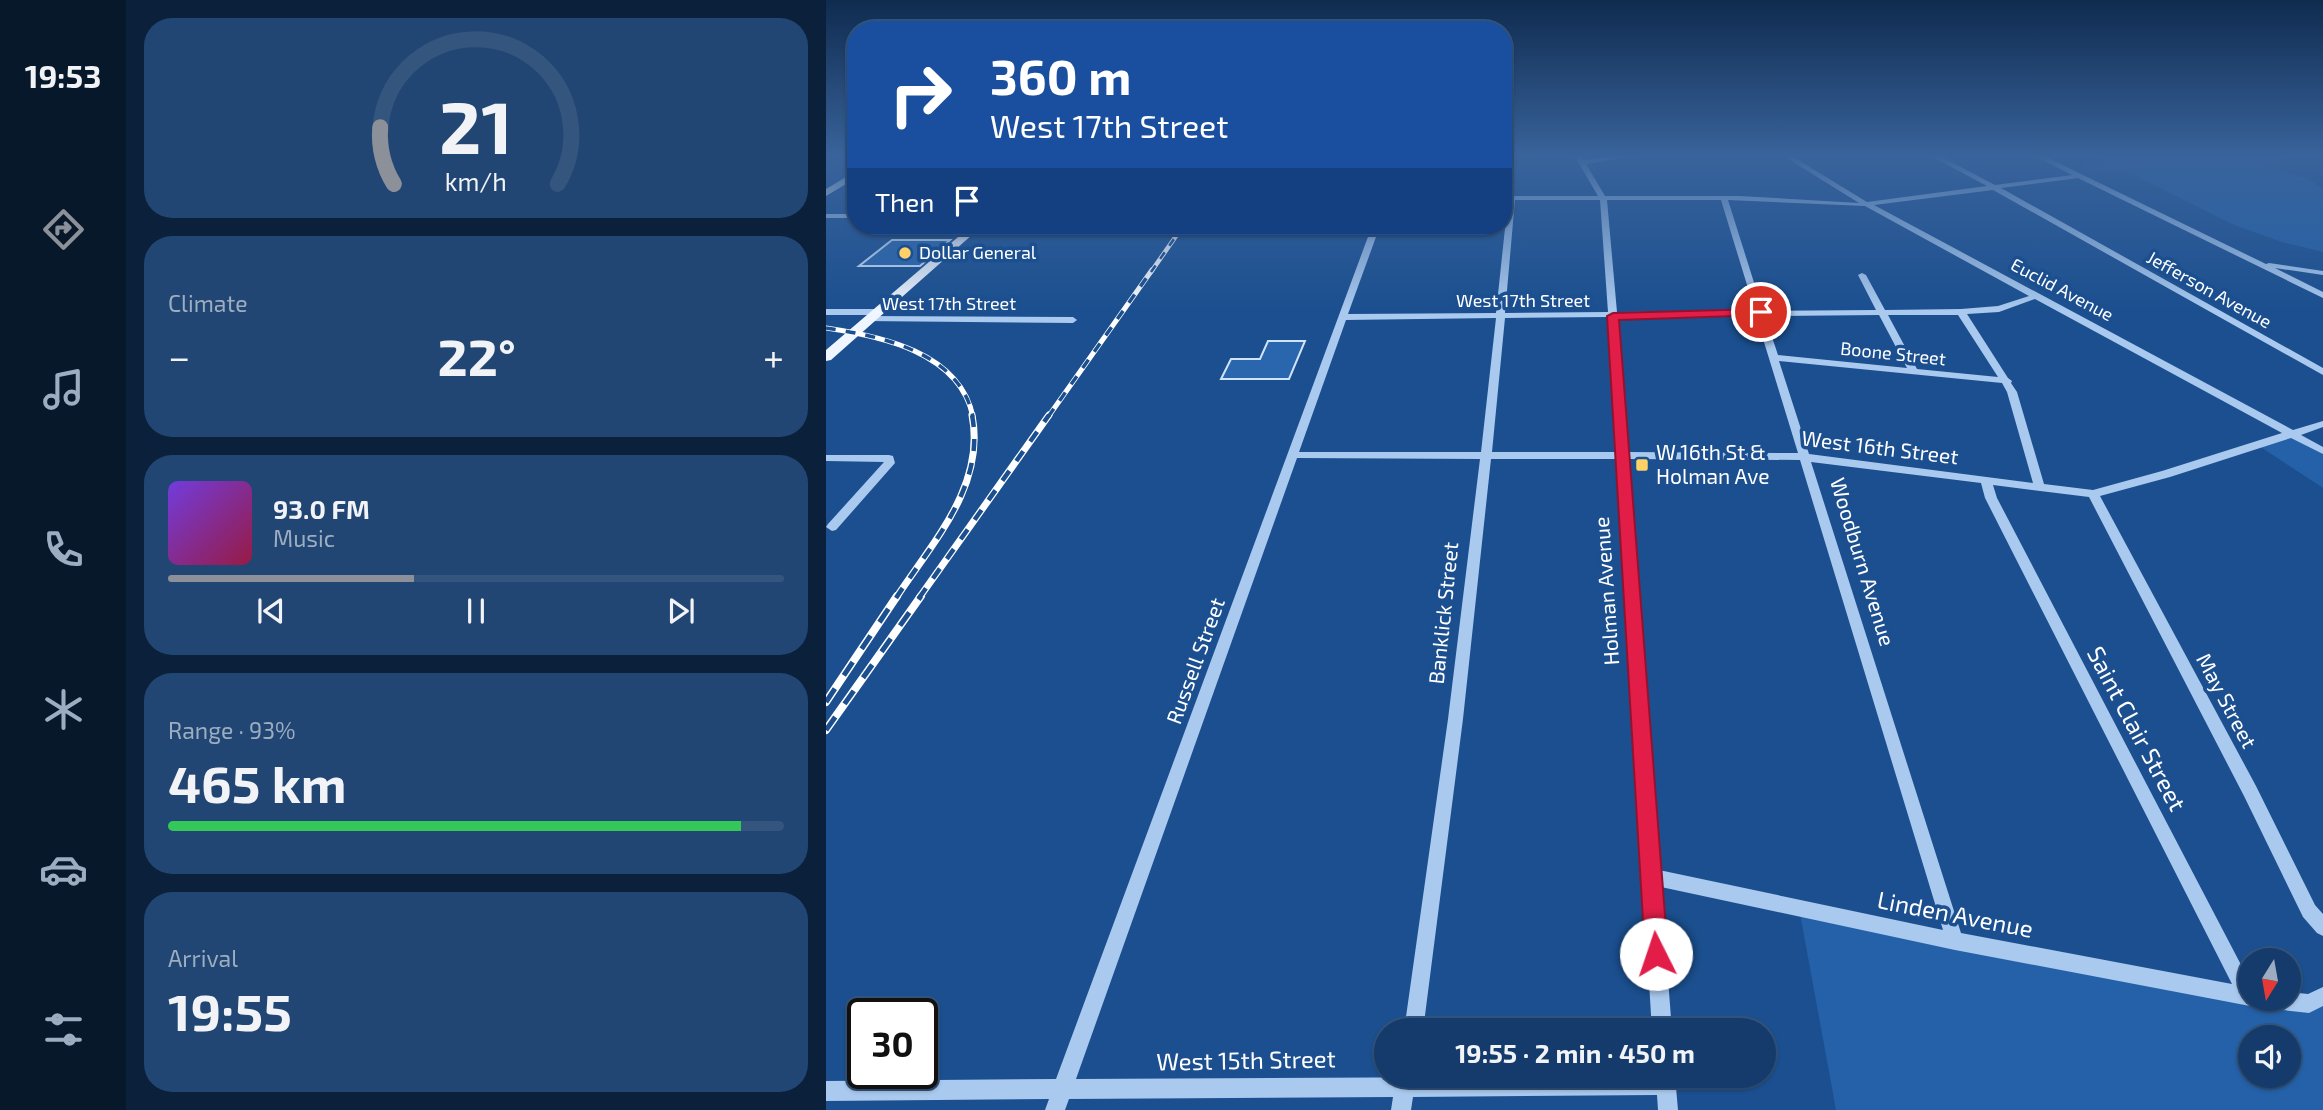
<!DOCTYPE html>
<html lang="en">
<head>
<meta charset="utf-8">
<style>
  :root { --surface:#143b6b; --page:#214673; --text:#f1f3f6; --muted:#9dadc1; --line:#33557e; --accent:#8c9099 }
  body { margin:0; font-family:"Exo 2",sans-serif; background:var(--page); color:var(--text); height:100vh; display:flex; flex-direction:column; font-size:26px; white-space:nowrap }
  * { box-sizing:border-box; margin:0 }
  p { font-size:23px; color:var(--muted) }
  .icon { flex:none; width:38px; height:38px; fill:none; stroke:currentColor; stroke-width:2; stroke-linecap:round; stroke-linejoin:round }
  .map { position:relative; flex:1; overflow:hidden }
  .sheet { display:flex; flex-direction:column; gap:18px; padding:18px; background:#0b203b; width:700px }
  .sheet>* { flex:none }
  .hud { position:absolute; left:21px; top:21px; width:665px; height:214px; border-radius:28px; box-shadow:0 2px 5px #0004,0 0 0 2px var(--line); background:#1a4fa0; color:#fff; overflow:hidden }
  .needle { width:46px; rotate:191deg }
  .tools { position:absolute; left:1412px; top:948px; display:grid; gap:14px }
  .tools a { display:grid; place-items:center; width:63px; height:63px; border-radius:50%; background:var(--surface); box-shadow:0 2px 5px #0004,0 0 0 2px var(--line); font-size:35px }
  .speed { position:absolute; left:21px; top:998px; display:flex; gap:14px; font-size:35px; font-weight:700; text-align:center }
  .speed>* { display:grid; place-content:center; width:91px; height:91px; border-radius:50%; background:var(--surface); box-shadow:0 2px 5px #0004,0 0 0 2px var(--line); line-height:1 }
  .speed .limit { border:4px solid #111; border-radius:10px; background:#fff; color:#111 }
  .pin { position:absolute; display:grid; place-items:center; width:60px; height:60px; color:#fff; margin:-30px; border:4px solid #fff; border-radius:50%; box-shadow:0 2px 7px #0007 }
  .me { position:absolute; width:77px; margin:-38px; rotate:356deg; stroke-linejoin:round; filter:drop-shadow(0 0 5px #0008) }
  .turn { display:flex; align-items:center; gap:24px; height:147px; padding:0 28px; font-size:32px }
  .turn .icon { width:91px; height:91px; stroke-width:2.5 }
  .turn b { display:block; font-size:49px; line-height:60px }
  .then { display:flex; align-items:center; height:66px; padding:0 28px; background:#0003; gap:14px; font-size:26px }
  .big { font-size:52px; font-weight:700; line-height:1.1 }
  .sheet .card { flex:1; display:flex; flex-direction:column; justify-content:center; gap:10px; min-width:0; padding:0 24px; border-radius:28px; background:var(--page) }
  .sheet .dial { align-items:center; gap:0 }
  .dial svg { height:182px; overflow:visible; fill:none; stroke:var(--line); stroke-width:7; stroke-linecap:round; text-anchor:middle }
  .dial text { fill:var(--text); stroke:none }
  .song { display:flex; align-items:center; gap:21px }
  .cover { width:84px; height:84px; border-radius:10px; background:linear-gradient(135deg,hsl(260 70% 55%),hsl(340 70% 35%)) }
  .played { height:7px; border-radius:4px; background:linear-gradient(90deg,var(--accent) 40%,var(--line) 40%) }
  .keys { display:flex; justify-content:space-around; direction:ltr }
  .heat { display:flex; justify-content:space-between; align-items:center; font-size:38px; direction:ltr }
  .charge { height:10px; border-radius:5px; background:linear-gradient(90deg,#34c759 93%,var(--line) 0) }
  .trip { position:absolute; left:548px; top:1018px; width:402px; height:70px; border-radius:35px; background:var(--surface); box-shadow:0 2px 5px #0004,0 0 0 2px var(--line); font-weight:700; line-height:70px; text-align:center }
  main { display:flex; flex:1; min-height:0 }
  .dock { display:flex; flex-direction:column; width:126px; justify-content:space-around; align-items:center; background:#08182b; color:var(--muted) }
  .dock .icon { width:49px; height:49px }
  .dock .selected { color:var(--accent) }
  .dock b { font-size:32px; color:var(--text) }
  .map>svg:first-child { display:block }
  .green { fill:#2461a8; fill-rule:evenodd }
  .building { fill:#2a66ad; stroke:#cfe3fa; stroke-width:2 }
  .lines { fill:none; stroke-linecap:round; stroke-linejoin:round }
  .minor { fill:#a9c9ee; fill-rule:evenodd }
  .major { fill:#f0f6ff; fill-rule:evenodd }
  .rail-far3-casing { stroke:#fff; stroke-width:4.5 }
  .rail-far2-casing { stroke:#fff; stroke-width:5 }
  .rail-far1-casing { stroke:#fff; stroke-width:7 }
  .rail-casing { stroke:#fff; stroke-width:8 }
  .rail-far3 { stroke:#1b4f8f; stroke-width:2.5; stroke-dasharray:8; stroke-linecap:butt }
  .rail-far2 { stroke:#1b4f8f; stroke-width:3.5; stroke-dasharray:10; stroke-linecap:butt }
  .rail-far1 { stroke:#1b4f8f; stroke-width:4.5; stroke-dasharray:12; stroke-linecap:butt }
  .rail { stroke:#1b4f8f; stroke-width:5; stroke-dasharray:16; stroke-linecap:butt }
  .route { fill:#e11d48; stroke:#92132f; stroke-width:2 }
  .poi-dot { fill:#ffd166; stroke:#1b4f8f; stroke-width:2.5 }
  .labels { text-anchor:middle; stroke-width:7; stroke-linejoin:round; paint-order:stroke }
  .far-poi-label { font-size:18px; fill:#fff; stroke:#1b4f8f; text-anchor:start }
  .far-street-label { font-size:18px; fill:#fff; stroke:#1b4f8f }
  .street-label { font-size:21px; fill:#fff; stroke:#1b4f8f }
  .poi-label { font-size:21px; fill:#fff; stroke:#1b4f8f; text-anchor:start }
  .near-street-label { font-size:24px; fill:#fff; stroke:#1b4f8f }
</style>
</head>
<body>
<main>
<nav class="dock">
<b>19:53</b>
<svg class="icon selected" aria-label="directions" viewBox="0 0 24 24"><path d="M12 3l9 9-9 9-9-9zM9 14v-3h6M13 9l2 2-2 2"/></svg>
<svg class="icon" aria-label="music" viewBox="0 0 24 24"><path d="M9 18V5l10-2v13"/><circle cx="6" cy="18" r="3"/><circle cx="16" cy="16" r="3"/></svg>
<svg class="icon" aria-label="phone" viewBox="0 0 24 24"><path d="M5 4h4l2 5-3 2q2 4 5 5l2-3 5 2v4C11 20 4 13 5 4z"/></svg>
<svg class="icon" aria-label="climate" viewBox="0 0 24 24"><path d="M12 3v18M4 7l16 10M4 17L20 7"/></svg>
<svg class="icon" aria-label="car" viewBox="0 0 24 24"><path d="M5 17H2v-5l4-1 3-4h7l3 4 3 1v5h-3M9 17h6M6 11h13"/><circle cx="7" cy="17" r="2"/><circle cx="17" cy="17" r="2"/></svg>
<svg class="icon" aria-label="filters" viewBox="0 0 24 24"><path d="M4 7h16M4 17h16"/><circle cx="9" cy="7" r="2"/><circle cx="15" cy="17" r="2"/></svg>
</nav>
<section class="sheet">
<div class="card dial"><svg viewBox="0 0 100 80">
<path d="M14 69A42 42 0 1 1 86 69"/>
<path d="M14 69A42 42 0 0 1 8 44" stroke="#8c9099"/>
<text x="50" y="56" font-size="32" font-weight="700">21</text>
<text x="50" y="72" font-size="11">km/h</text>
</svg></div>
<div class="card"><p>Climate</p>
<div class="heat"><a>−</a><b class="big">22°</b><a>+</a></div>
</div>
<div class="card">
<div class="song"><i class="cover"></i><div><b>93.0 FM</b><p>Music</p></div></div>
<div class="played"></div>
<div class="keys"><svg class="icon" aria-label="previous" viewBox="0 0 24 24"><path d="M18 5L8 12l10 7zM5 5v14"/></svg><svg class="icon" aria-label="pause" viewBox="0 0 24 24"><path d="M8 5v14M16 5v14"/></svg><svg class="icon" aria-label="next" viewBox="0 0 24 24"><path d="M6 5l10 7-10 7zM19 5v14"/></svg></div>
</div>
<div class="card"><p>Range · 93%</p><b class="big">465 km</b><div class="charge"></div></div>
<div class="card"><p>Arrival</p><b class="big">19:55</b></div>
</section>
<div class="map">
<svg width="1497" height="1110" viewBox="0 0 1497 1110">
  <rect width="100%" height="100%" fill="#1b4f8f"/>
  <g class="green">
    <path d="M1267 155H1472L1442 167 1482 179 1497 189V252L1456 242 1408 225 1306 174C1288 169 1274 175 1257 166L1279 160Z"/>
    <polygon points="1464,433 1497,451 1497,488 1430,444"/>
    <path d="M973 908 1424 997V999L1455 1002 1497 996V1110H1010ZM1424 1038H1463V1076H1424Z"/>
  </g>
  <g class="building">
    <polygon points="66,240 124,240 94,266 33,266"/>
    <polygon points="442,341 479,341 463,379 395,379 405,359 434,359"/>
  </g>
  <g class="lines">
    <g class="minor">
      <path d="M748 155H755L757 160 795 155H818L760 164 779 196H914L1033 203 956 155H964L1041 202 1161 186 1103 155H1112L1169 185 1246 175 1207 155H1216L1440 264 1443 263 1497 271V275L1449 268 1497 292V298L1252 178 1175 188 1497 368V375L1167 190 1048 205 1467 430 1497 421V427L1475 435 1497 447V454L1465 438 1344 477 1274 496 1430 786 1489 905 1497 914V936L1491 933 1477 917 1418 796 1263 497 1167 485 1171 498 1424 982V999H1463V992L1482 994 1497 987V1006L1483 1013 1439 1008 1432 1006 1431 1002 1424 1006 1129 950 835 887 846 1031H826L791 459H665L637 719 597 1031H578L622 719 654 459 471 458 250 1079 849 1076 852 1110H832L831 1095 587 1097 585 1110H565L567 1097 243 1099 239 1110H219L223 1099 0 1101V1081L230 1079 546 226H554L522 314 670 313 682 200H677V196H772ZM689 200H774L782 312 679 313ZM781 200H895L929 311 791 312ZM902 200 1039 206 1203 296 1172 306 1135 309 1059 310 1040 275 1036 273 1032 275 1050 310 937 311ZM1209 299 1456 433 1336 471 1267 490 1218 484 1191 392 1185 383 1186 381 1182 378 1141 314 1173 312ZM1053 315 1081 368 952 355 939 316ZM1062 315H1132L1172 377 1091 369ZM930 316 972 453 801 452 791 317ZM782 317 791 452H666L679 318ZM670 318 655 452H473L520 320ZM953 361 1176 383 1181 392 1207 483 983 454ZM802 459 974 460 1117 930 833 870ZM985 462 1155 483 1159 498 1406 984 1135 933Z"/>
      <rect x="0" y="214" width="30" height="4"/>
      <polygon points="0,309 50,309 54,312 50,315 0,315"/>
      <polygon points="41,316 247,317 251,320 247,323 38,321 37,319"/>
      <polygon points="0,455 63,455 67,456 69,463 10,530 6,531 0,527 2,524 58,462 0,461"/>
    </g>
    <g class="major">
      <polygon points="30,171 30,178 0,196 0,189"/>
      <polygon points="145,226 156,226 5,360 0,361 0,350"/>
    </g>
    <g class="rail-far3-casing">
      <polyline id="rail-far3" points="325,272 357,226"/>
    </g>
    <g class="rail-far2-casing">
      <g id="rail-far2">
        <path d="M0 328C54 336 134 352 147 417"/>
        <polyline points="222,417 326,270"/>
      </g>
    </g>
    <g class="rail-far1-casing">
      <g id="rail-far1">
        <path d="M70 598C106 543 160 486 146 415"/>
        <polyline points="93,598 223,415"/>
      </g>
    </g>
    <g class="rail-casing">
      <g id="rail">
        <polyline points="0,702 71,596"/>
        <polyline points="0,730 95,596"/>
      </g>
    </g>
    <use href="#rail-far3" class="rail-far3"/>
    <use href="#rail-far2" class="rail-far2"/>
    <use href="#rail-far1" class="rail-far1"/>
    <use href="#rail" class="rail"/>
  </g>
  <linearGradient id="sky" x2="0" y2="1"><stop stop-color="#0f2b4f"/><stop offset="0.5" stop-color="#39639b"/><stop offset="1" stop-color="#39639b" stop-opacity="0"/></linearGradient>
  <rect width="1497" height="311" fill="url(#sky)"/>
  <polygon class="route" points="935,309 941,312 939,315 793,320 842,954 839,962 830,966 822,962 819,954 781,316 787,313"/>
  <g class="poi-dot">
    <circle cx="79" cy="253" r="7"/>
    <rect x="809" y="458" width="14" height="14" rx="3.5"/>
  </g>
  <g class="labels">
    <g class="far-poi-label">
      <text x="93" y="259">Dollar General</text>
    </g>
    <g class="far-street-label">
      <text transform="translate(1236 290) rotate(28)" y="6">Euclid Avenue</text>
      <text transform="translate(1383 290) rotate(29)" y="6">Jefferson Avenue</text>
      <text x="697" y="307">West 17th Street</text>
      <text x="123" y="310">West 17th Street</text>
      <text transform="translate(1067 354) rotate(6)" y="6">Boone Street</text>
    </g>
    <g class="street-label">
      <text transform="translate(1054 448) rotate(7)" y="7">West 16th Street</text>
      <text transform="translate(1036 562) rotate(73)" y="7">Woodburn Avenue</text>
      <text transform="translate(781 591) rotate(-94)" y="7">Holman Avenue</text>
      <text transform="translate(618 613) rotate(-84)" y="7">Banklick Street</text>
      <text transform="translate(370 661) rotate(-70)" y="7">Russell Street</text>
      <text transform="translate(1400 701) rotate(62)" y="7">May Street</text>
    </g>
    <g class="poi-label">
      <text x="830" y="460">W 16th St &amp;<tspan x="830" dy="24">Holman Ave</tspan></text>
    </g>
    <g class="near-street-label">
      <text transform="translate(1310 729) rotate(62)" y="8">Saint Clair Street</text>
      <text transform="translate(1129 915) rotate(11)" y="8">Linden Avenue</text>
      <text transform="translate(420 1061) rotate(-1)" y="8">West 15th Street</text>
    </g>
  </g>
</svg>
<div class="tools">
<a><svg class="needle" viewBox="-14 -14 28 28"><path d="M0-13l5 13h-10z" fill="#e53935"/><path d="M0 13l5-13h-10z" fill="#9dadc1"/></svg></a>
<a><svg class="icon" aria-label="sound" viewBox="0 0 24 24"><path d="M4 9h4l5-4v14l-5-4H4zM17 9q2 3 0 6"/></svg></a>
</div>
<div class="speed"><div class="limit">30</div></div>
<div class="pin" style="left:935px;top:312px;background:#d93025"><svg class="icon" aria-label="arrive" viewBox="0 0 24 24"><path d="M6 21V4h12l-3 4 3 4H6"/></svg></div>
<svg class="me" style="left:830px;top:954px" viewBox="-20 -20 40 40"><circle r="19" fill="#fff"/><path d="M0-13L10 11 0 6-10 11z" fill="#e11d48"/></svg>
<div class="trip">19:55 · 2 min · 450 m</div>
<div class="hud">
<div class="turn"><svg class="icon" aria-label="right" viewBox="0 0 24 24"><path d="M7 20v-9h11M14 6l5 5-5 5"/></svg><div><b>360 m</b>West 17th Street</div></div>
<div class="then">Then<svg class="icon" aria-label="arrive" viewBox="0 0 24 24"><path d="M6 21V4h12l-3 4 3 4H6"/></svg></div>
</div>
</div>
</main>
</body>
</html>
